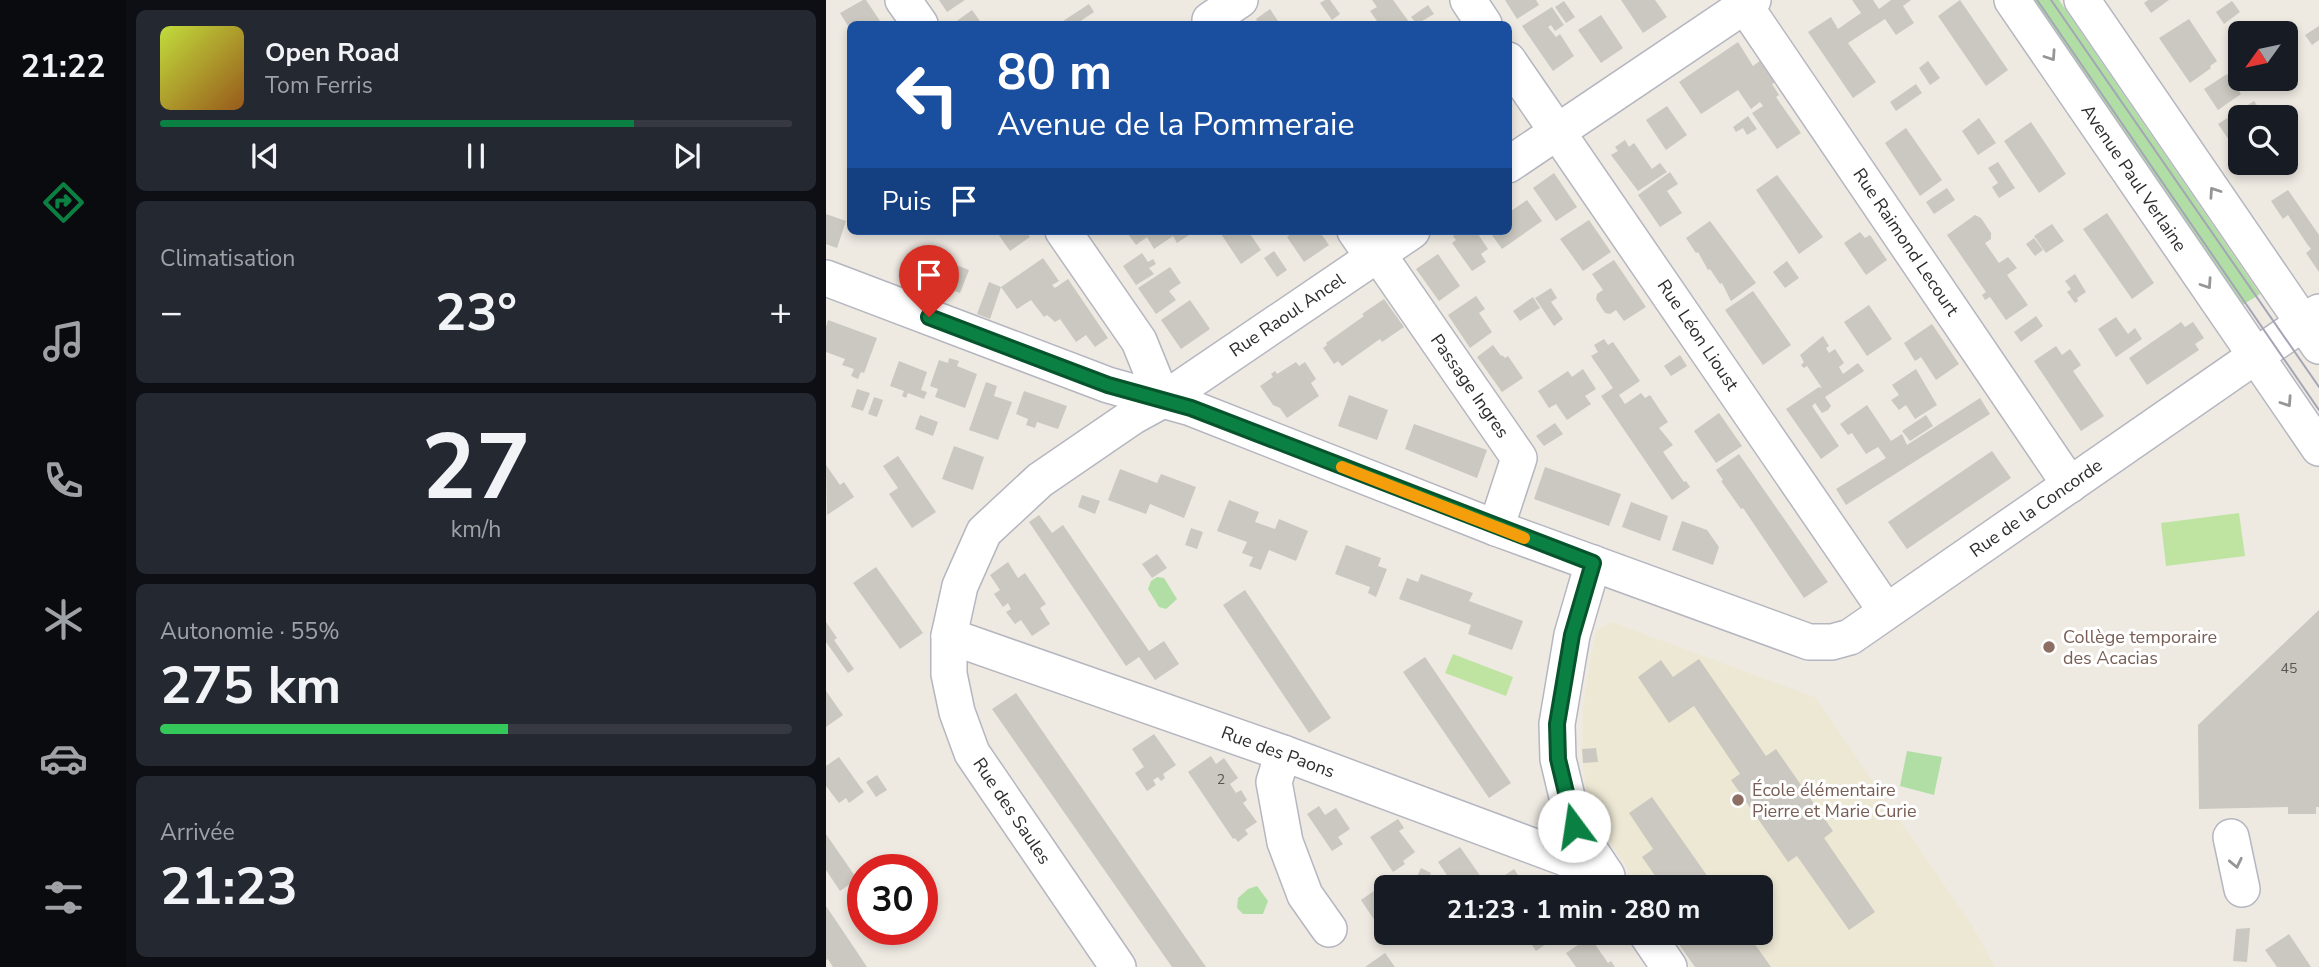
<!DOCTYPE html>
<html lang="fr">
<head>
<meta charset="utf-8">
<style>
  :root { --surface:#171b24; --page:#242831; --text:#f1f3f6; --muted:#9ea1a6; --line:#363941; --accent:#0b8043 }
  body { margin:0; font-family:"Nunito Sans",sans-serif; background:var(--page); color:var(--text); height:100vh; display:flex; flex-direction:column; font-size:26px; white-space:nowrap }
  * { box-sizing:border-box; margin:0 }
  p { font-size:23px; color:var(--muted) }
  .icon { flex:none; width:38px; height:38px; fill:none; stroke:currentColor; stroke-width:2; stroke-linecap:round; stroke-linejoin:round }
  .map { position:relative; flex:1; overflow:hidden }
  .panel { display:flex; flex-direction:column; gap:10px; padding:10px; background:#0d0f14; width:700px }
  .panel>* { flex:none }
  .top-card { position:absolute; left:21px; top:21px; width:665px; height:214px; border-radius:10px; box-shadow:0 4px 10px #0003; background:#1a4fa0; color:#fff; overflow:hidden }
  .needle { width:46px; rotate:237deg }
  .buttons { position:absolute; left:1402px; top:21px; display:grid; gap:14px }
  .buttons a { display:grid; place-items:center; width:70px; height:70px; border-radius:10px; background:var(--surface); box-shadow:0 4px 10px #0003; font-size:35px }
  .speed { position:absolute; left:21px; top:854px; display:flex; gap:14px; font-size:35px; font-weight:700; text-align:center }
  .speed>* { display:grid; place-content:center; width:91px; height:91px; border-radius:50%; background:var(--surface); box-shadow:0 4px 10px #0003; line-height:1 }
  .speed .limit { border:10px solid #d22; background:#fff; color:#111 }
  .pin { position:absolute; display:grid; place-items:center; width:60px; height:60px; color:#fff; margin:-72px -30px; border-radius:50% 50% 50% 0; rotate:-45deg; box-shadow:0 0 7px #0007 }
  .pin .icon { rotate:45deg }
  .me { position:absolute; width:77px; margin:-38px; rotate:346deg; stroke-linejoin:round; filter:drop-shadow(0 0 5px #0008) }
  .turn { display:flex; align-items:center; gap:24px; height:147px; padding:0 35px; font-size:32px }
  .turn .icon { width:91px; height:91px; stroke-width:2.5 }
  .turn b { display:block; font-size:49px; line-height:60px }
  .then { display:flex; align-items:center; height:66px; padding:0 35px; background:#0003; gap:14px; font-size:26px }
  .big { font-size:52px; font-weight:700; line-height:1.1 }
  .panel .tile { flex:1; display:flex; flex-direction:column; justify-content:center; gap:10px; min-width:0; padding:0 24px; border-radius:10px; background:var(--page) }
  .panel .dial { align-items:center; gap:0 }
  .dial b { font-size:91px; line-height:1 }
  .song { display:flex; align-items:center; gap:21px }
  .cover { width:84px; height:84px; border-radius:10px; background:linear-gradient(135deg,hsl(70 70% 55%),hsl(30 70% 35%)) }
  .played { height:7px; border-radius:4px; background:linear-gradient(90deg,var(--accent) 75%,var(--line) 75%) }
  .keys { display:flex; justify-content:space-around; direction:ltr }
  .heat { display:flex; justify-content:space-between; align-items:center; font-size:38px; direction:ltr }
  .charge { height:10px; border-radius:5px; background:linear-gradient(90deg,#34c759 55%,var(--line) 0) }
  .trip { position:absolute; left:548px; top:875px; width:399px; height:70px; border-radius:10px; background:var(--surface); box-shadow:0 4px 10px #0003; font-weight:700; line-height:70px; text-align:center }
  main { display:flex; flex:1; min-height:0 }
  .tabs { display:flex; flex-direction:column; width:126px; justify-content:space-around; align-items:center; background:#090b0e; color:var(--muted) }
  .tabs .icon { width:49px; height:49px }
  .tabs .selected { color:var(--accent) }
  .tabs b { font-size:32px; color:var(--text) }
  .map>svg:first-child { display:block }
  .education { fill:#ede8d4 }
  .green { fill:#b0dea4 }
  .pitch { fill:#bfe4a1 }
  .building { fill:#cac8c0 }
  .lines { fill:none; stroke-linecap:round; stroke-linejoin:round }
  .minor-casing { stroke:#b5b6c0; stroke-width:38 }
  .minor { stroke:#fff; stroke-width:35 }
  .tram { stroke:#a5a5b6; stroke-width:2 }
  .oneway { stroke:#969696 }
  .route-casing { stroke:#07532c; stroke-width:18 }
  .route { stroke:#0b8043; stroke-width:12 }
  .slow { stroke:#f59e0b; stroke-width:12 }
  .education-dot { fill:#8d6e63; stroke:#fff; stroke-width:2.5 }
  .labels { text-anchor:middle; stroke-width:6; stroke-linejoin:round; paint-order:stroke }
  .number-label { font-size:14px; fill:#555452 }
  .street-label { font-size:18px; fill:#2e2e2e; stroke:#fff }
  .education-label { font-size:18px; fill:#785e54; stroke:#fff; text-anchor:start }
</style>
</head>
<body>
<main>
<nav class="tabs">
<b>21:22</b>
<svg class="icon selected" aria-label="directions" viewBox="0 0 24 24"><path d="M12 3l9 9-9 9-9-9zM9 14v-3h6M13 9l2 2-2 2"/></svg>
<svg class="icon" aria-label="music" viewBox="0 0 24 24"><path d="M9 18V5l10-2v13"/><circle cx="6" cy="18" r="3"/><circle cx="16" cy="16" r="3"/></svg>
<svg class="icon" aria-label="phone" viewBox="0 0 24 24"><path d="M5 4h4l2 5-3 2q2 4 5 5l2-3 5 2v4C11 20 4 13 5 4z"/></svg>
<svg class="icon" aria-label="climate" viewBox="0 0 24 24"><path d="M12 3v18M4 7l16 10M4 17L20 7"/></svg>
<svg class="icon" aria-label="car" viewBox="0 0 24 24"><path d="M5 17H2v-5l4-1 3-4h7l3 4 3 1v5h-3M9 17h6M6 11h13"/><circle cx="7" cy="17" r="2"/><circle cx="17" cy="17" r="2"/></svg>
<svg class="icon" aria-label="filters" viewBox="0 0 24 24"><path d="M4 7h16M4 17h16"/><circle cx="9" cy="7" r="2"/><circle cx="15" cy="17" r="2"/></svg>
</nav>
<section class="panel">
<div class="tile">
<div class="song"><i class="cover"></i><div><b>Open Road</b><p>Tom Ferris</p></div></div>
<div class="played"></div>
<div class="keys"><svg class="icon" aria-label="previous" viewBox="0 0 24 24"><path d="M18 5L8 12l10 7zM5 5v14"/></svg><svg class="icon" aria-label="pause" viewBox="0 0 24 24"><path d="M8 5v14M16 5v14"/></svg><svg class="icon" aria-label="next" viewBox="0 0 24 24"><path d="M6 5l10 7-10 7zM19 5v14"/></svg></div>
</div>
<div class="tile"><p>Climatisation</p>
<div class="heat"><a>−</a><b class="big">23°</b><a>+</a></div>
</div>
<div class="tile dial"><b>27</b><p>km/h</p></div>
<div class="tile"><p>Autonomie · 55%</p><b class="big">275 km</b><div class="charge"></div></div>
<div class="tile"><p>Arrivée</p><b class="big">21:23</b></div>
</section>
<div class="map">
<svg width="1493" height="967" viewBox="0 0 1493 967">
  <rect width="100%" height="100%" fill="#eeeae2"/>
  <polygon class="education" points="785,622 989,697 1147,927 1169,967 869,967 845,933 934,933 934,887 814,887 774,827 760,791 756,749 757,712 759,692 770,631"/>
  <g class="green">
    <polygon points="1206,0 1233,0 1434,294 1415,306"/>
    <polygon points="331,577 338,578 351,599 340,609 333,607 322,589 325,581"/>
    <polygon points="1081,751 1116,757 1108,795 1074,786"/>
    <polygon points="431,886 442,901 437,914 417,914 411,908 412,898 422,889"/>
  </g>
  <g class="pitch">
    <polygon points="1413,513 1419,556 1340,566 1335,523"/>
    <polygon points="627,654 687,677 680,696 619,673"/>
  </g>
  <g class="building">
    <polygon points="37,0 40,0 56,24 24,24 24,29 14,13"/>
    <polygon points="113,0 139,0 121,12"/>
    <polygon points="499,0 504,0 514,14 506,20 494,3"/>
    <polygon points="546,0 567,0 583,22 580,24 553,24 544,11 551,7"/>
    <polygon points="679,0 710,0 713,5 691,19"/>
    <polygon points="795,0 829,0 841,17 817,33"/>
    <polygon points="1026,0 1047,0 1053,9 1065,0 1085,0 1077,6 1088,23 1070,35 1059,19 1022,43 1050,82 1027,98 982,32 1005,17 1012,29 1035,13"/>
    <polygon points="1134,0 1182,70 1160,86 1112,16"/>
    <polygon points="1322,0 1343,0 1325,13 1318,3"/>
    <polygon points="738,1 749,17 740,23 729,7"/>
    <polygon points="1406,1 1414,12 1398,24 1390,12"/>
    <polygon points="263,4 268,12 250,24 240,24 237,21"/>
    <polygon points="602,5 608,14 591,24 585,17"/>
    <polygon points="726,7 738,25 729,31 725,25 722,27 730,37 734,34 748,56 727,71 696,26"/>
    <polygon points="444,9 454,24 430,24 432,23 430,19"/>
    <polygon points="146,10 156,24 130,24 128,23"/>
    <polygon points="775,15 797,48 775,63 752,30"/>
    <polygon points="1363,19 1391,61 1384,66 1385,68 1364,83 1333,38"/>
    <polygon points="1493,26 1493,40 1486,45 1479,35"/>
    <polygon points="912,42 927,66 935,60 950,82 946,84 953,95 950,97 975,133 951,149 926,113 937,106 934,102 925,109 912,90 875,114 853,82"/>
    <polygon points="1102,61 1114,78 1104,85 1093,68"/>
    <polygon points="1401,74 1415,94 1392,110 1378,89"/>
    <polygon points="1090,84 1096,93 1070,111 1064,102"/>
    <polygon points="1428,101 1439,117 1414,117 1414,156 1392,124"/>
    <polygon points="841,106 861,135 840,150 820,120"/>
    <polygon points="922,116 931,129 921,135 917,128 910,132 907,127"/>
    <polygon points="1153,118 1170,143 1152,155 1136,131"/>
    <polygon points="1205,122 1240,174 1213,193 1178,141"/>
    <polygon points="1080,128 1116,180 1094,196 1059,143"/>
    <polygon points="799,140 803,147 808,143 826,169 834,163 841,172 812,191 785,155 792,151 789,147"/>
    <polygon points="1172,162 1189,188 1173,198 1166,187 1172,183 1162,168"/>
    <polygon points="844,172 852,184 841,191 856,213 834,227 812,195"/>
    <polygon points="728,173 751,207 730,221 707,188"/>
    <polygon points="951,175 997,237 973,254 930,190"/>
    <polygon points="1121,188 1129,200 1108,214 1100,202"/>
    <polygon points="1462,190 1493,235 1493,272 1480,253 1485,249 1481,244 1462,215 1457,219 1445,201"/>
    <polygon points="701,200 716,221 676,249 663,231 682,231 682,213"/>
    <polygon points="1281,213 1328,283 1306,299 1257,229"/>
    <polygon points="0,214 20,221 11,248 0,244"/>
    <polygon points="1149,215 1155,218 1165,233 1165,239 1159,243 1173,263 1182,257 1191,268 1181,275 1202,305 1180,320 1164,297 1159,300 1156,295 1160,292 1121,235"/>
    <polygon points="763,220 785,252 757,271 734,239"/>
    <polygon points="884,221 930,283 905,301 896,283 894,284 884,269 882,270 872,252 870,253 860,238"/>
    <polygon points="1226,224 1238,241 1220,253 1208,236"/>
    <polygon points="170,231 200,231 204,237 184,251"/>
    <polygon points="300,231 369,231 351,243 347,236 328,249 321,237 310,245"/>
    <polygon points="393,231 422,231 435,250 415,264"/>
    <polygon points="469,231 493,231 503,245 478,262 461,237"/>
    <polygon points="635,231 650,231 662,249 655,254 660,262 646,271 626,243 630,240 627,236"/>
    <polygon points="1034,232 1039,238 1044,235 1061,260 1040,275 1018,243"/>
    <polygon points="1208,238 1217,250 1209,256 1200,244"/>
    <polygon points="448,251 461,270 451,277 438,258"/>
    <polygon points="96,252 143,270 134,293 91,277 95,267 91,265"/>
    <polygon points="316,253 322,262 327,259 330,264 323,268 328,274 310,285 297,266"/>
    <polygon points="612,254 634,286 613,301 590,269"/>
    <polygon points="217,258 233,281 226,285 229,288 242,279 282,338 269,347 260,335 250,342 234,319 229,322 221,315 218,317 205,300 191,309 175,287"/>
    <polygon points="788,260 820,307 798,321 790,310 784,314 779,313 770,299 771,294 777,290 766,274"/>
    <polygon points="961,261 973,278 959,288 947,272"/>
    <polygon points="344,267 355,283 343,291 350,300 330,314 312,288"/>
    <polygon points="1249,274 1260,292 1251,298 1252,301 1249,303 1241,292 1245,289 1239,281"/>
    <polygon points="163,282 175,287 164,319 151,314"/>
    <polygon points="725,288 731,298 725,302 737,319 728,326 709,298"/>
    <polygon points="927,291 965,345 937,365 899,310"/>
    <polygon points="650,296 659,309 653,313 666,332 644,348 622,315"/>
    <polygon points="707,297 714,308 694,321 687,311"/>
    <polygon points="558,299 578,327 556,342 554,339 516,366 512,361 508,364 497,348 501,345 500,343 538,316 536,314"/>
    <polygon points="364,300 384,329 355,349 335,320"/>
    <polygon points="1043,305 1066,339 1041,356 1018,322"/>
    <polygon points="1210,316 1217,326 1195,342 1188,332"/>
    <polygon points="1290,317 1302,334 1309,328 1316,339 1290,357 1272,329"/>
    <polygon points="2,320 51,338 38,373 35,372 32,379 25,376 28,369 16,365 19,359 0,352 0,327"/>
    <polygon points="1355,322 1359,327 1367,322 1378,338 1369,344 1373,350 1321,385 1303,358"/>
    <polygon points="1106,324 1133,364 1110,380 1095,357 1089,361 1078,343"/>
    <polygon points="997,336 1003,346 1000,348 1003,353 1009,349 1018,363 1013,367 1017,374 1032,363 1038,371 999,397 1005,406 1002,410 996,413 989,403 986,406 1013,446 995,459 960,409 993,387 996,388 981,366 978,368 975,365 978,362 974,355"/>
    <polygon points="778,339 782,345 787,342 814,381 793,395 799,404 815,393 819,398 824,395 842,422 833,428 847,445 837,452 858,482 860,481 864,487 846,500 775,396 787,388 765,356 772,352 768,345"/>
    <polygon points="667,345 675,356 676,355 679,358 682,356 697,378 676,392 651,357"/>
    <polygon points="1230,346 1236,355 1244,349 1255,365 1247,371 1278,416 1255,431 1208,361"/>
    <polygon points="854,355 861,366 845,376 838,366"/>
    <polygon points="123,358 133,361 131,366 151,374 139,408 109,397 112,389 104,386 113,360 122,363"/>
    <polygon points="73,361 101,372 95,390 101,392 98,399 82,393 80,398 76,396 78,391 64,386"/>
    <polygon points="470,362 473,366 479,362 490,379 485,383 493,396 461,418 454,408 447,405 434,386 447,377 445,374 449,371 451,374"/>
    <polygon points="757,369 770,389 759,396 765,404 741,420 730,404 723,408 712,391 742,371 746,377"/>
    <polygon points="1090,369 1111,405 1089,419 1080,405 1073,410 1065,400 1073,395 1066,385"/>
    <polygon points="160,382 171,386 168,396 186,402 172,440 143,430"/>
    <polygon points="31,389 44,393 37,411 25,407"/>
    <polygon points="198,391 241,406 232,429 211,422 209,428 200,425 202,419 190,414"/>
    <polygon points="523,395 562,410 551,440 512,426"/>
    <polygon points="48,397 57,400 51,417 42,414"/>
    <polygon points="1154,398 1164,414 1020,505 1010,489 1060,458 1052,447 1040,454 1026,433 1022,435 1014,424 1041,405 1065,441 1076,434 1081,445"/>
    <polygon points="893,413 916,446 890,463 868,431"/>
    <polygon points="94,415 112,422 107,436 89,429"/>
    <polygon points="1100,415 1107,426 1084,441 1076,431"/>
    <polygon points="729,423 737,434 718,446 710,436"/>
    <polygon points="588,424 661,450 651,478 579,449"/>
    <polygon points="128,446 158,457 147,490 116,479"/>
    <polygon points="1166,451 1185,478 1081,549 1062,522"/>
    <polygon points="913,454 1002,582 978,598 917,508 915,509 895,481 897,480 890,470"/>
    <polygon points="72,456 110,512 86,528 63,494 72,488 57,466"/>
    <polygon points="0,465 14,485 18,482 28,497 1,515"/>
    <polygon points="719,467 795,494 783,526 708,499"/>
    <polygon points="294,469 331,483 335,474 370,487 358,518 324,504 320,514 282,500"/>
    <polygon points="256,495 274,501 269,514 252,507"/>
    <polygon points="403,500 433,512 429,522 449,529 453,519 482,531 470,561 443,550 435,570 423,566 427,557 416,553 421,542 391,531"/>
    <polygon points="805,502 842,516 834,541 796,527"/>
    <polygon points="213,515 226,533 237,525 323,651 338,641 353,664 329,680 313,657 300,666 203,522"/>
    <polygon points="856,521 881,530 893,547 887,565 846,550"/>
    <polygon points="365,528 377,532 371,549 359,545"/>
    <polygon points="520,545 555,558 552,566 561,569 550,597 542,593 544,587 509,574"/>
    <polygon points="331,554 341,568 326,578 316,564"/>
    <polygon points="182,562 192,578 199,573 220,604 214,608 224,624 206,636 195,620 189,624 180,612 185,609 182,603 177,607 168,594 174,590 164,575"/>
    <polygon points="50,567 97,633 74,649 27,583"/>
    <polygon points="595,574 647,593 643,601 697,621 686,650 642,634 645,625 573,599 581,578 592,582"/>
    <polygon points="419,590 505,718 483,733 397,605"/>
    <polygon points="1493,610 1493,807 1490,807 1490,814 1462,814 1462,807 1373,809 1372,725"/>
    <polygon points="0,622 11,638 8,640 28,669 22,673 0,642"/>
    <polygon points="599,657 685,783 663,798 577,672"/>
    <polygon points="873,659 940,756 950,749 1007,831 998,838 1049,912 1023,930 971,856 962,862 905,780 914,774 868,706 843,723 812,677 835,660 847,677"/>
    <polygon points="0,691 17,715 0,727"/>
    <polygon points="190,693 380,967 346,967 166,709"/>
    <polygon points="328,734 350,765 337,774 339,778 335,781 332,777 327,780 330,785 321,791 309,773 318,767 306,749"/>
    <polygon points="770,748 772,762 757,763 756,749"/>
    <polygon points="385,756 390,764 398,758 412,778 404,784 410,793 415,790 421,800 417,803 431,822 419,830 422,834 412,842 409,838 407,839 362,772"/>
    <polygon points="13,757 38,792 23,803 20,798 13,803 0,786 0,766"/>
    <polygon points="51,775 61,790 50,797 40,782"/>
    <polygon points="826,797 889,887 837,887 816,857 827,849 803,813"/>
    <polygon points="493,806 499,815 510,808 524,829 512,837 517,844 506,851 481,814"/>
    <polygon points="572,819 578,828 573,831 589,852 577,861 579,864 567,872 544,837"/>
    <polygon points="0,834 31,879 14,891 0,870"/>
    <polygon points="634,847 655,877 643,885 645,887 629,887 612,862"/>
    <polygon points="595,868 605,873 598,887 586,887"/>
    <polygon points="688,869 700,887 662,887"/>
    <polygon points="558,884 560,887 560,933 583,933 565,945 535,900"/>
    <polygon points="0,906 25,943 41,967 7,967 2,959 0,960"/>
    <polygon points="1424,928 1421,962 1407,961 1410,929"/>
    <polygon points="691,933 732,933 733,935 710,951 702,939 697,942"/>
    <polygon points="845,933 921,933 945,967 869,967"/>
    <polygon points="1463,934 1485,967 1451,967 1439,950"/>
    <polygon points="764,937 782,963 785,961 789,967 750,967 740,953"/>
    <polygon points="559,953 569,967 539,967"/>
  </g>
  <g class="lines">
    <g class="minor-casing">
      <g id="minor">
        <polyline points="77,0 94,24"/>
        <polyline points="642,0 658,24"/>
        <polyline points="915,0 1244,485"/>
        <polyline points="1186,0 1493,448"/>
        <polyline points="1256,0 1493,346"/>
        <polyline points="384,20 414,0"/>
        <polyline points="682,60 1060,611"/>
        <polyline points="682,165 927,0"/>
        <polyline points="237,231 313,341 337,400"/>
        <polyline points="529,231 547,257"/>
        <polyline points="552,254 693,458 670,528"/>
        <polyline points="0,278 282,385 365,408 670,528 983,642 1006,642 1024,637 1493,312"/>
        <polyline points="767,563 746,635 731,724 732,759 748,826 781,876"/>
        <polyline points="123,636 457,753 779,873"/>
        <polyline points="457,753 448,782 459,842 479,895 503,929"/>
        <polyline points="1405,837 1416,889"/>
        <polyline points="820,933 843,967"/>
        <polyline points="292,967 146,753 131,712 123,674 123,636 134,586 158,532 214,480 306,417 337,400 586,231"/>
      </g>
    </g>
    <use href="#minor" class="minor"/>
    <g class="tram">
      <polyline points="1211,0 1493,410"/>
      <polyline points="1225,0 1493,387"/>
    </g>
  </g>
  <defs><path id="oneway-chevron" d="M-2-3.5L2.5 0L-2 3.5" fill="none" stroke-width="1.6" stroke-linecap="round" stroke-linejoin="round" transform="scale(1.75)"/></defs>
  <g class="oneway">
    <use href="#oneway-chevron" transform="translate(1225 56) rotate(56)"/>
    <use href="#oneway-chevron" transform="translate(1388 192) rotate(-124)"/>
    <use href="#oneway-chevron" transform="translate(1381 284) rotate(56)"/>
    <use href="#oneway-chevron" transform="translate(1461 402) rotate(56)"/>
    <use href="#oneway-chevron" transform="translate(1410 863) rotate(78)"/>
  </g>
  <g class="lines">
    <g class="route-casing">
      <polyline id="route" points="103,317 282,385 365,408 767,563 746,635 731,724 732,759 748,826"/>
    </g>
    <use href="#route" class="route"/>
    <polyline class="slow" points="516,467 698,538"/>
  </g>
  <g class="education-dot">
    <circle cx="1223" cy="647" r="7"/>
    <circle cx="912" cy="800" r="7"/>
  </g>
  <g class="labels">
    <g class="number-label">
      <text x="1463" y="673">45</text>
      <text x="395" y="784">2</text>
    </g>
    <g class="street-label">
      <text transform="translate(1308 178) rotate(56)" y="6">Avenue Paul Verlaine</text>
      <text transform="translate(1080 242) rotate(56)" y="6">Rue Raimond Lecourt</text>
      <text transform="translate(461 315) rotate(-34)" y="6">Rue Raoul Ancel</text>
      <text transform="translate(872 335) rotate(56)" y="6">Rue Léon Lioust</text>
      <text transform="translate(644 386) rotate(55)" y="6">Passage Ingres</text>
      <text transform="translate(1210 508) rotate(-35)" y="6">Rue de la Concorde</text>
      <text transform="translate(452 752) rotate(20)" y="6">Rue des Paons</text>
      <text transform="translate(186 811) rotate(56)" y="6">Rue des Saules</text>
    </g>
    <g class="education-label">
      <text x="1237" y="643">Collège temporaire<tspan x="1237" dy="21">des Acacias</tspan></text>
      <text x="926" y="796">École élémentaire<tspan x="926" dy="21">Pierre et Marie Curie</tspan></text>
    </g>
  </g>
</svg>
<div class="buttons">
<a><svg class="needle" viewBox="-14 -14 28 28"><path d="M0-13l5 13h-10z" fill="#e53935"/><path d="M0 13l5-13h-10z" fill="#9ea1a6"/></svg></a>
<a><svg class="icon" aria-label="search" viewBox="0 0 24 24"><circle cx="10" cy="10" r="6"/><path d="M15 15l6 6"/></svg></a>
</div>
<div class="speed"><div class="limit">30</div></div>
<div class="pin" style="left:103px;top:317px;background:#d93025"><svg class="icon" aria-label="arrive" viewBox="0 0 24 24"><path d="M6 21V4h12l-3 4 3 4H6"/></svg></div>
<svg class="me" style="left:748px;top:826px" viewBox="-20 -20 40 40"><circle r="19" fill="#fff"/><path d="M0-13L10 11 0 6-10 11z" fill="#0b8043"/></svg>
<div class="trip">21:23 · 1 min · 280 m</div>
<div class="top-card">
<div class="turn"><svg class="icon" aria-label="left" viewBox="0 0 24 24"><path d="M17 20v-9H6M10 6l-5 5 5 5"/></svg><div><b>80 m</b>Avenue de la Pommeraie</div></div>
<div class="then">Puis<svg class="icon" aria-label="arrive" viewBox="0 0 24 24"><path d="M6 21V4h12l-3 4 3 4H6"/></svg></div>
</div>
</div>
</main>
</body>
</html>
